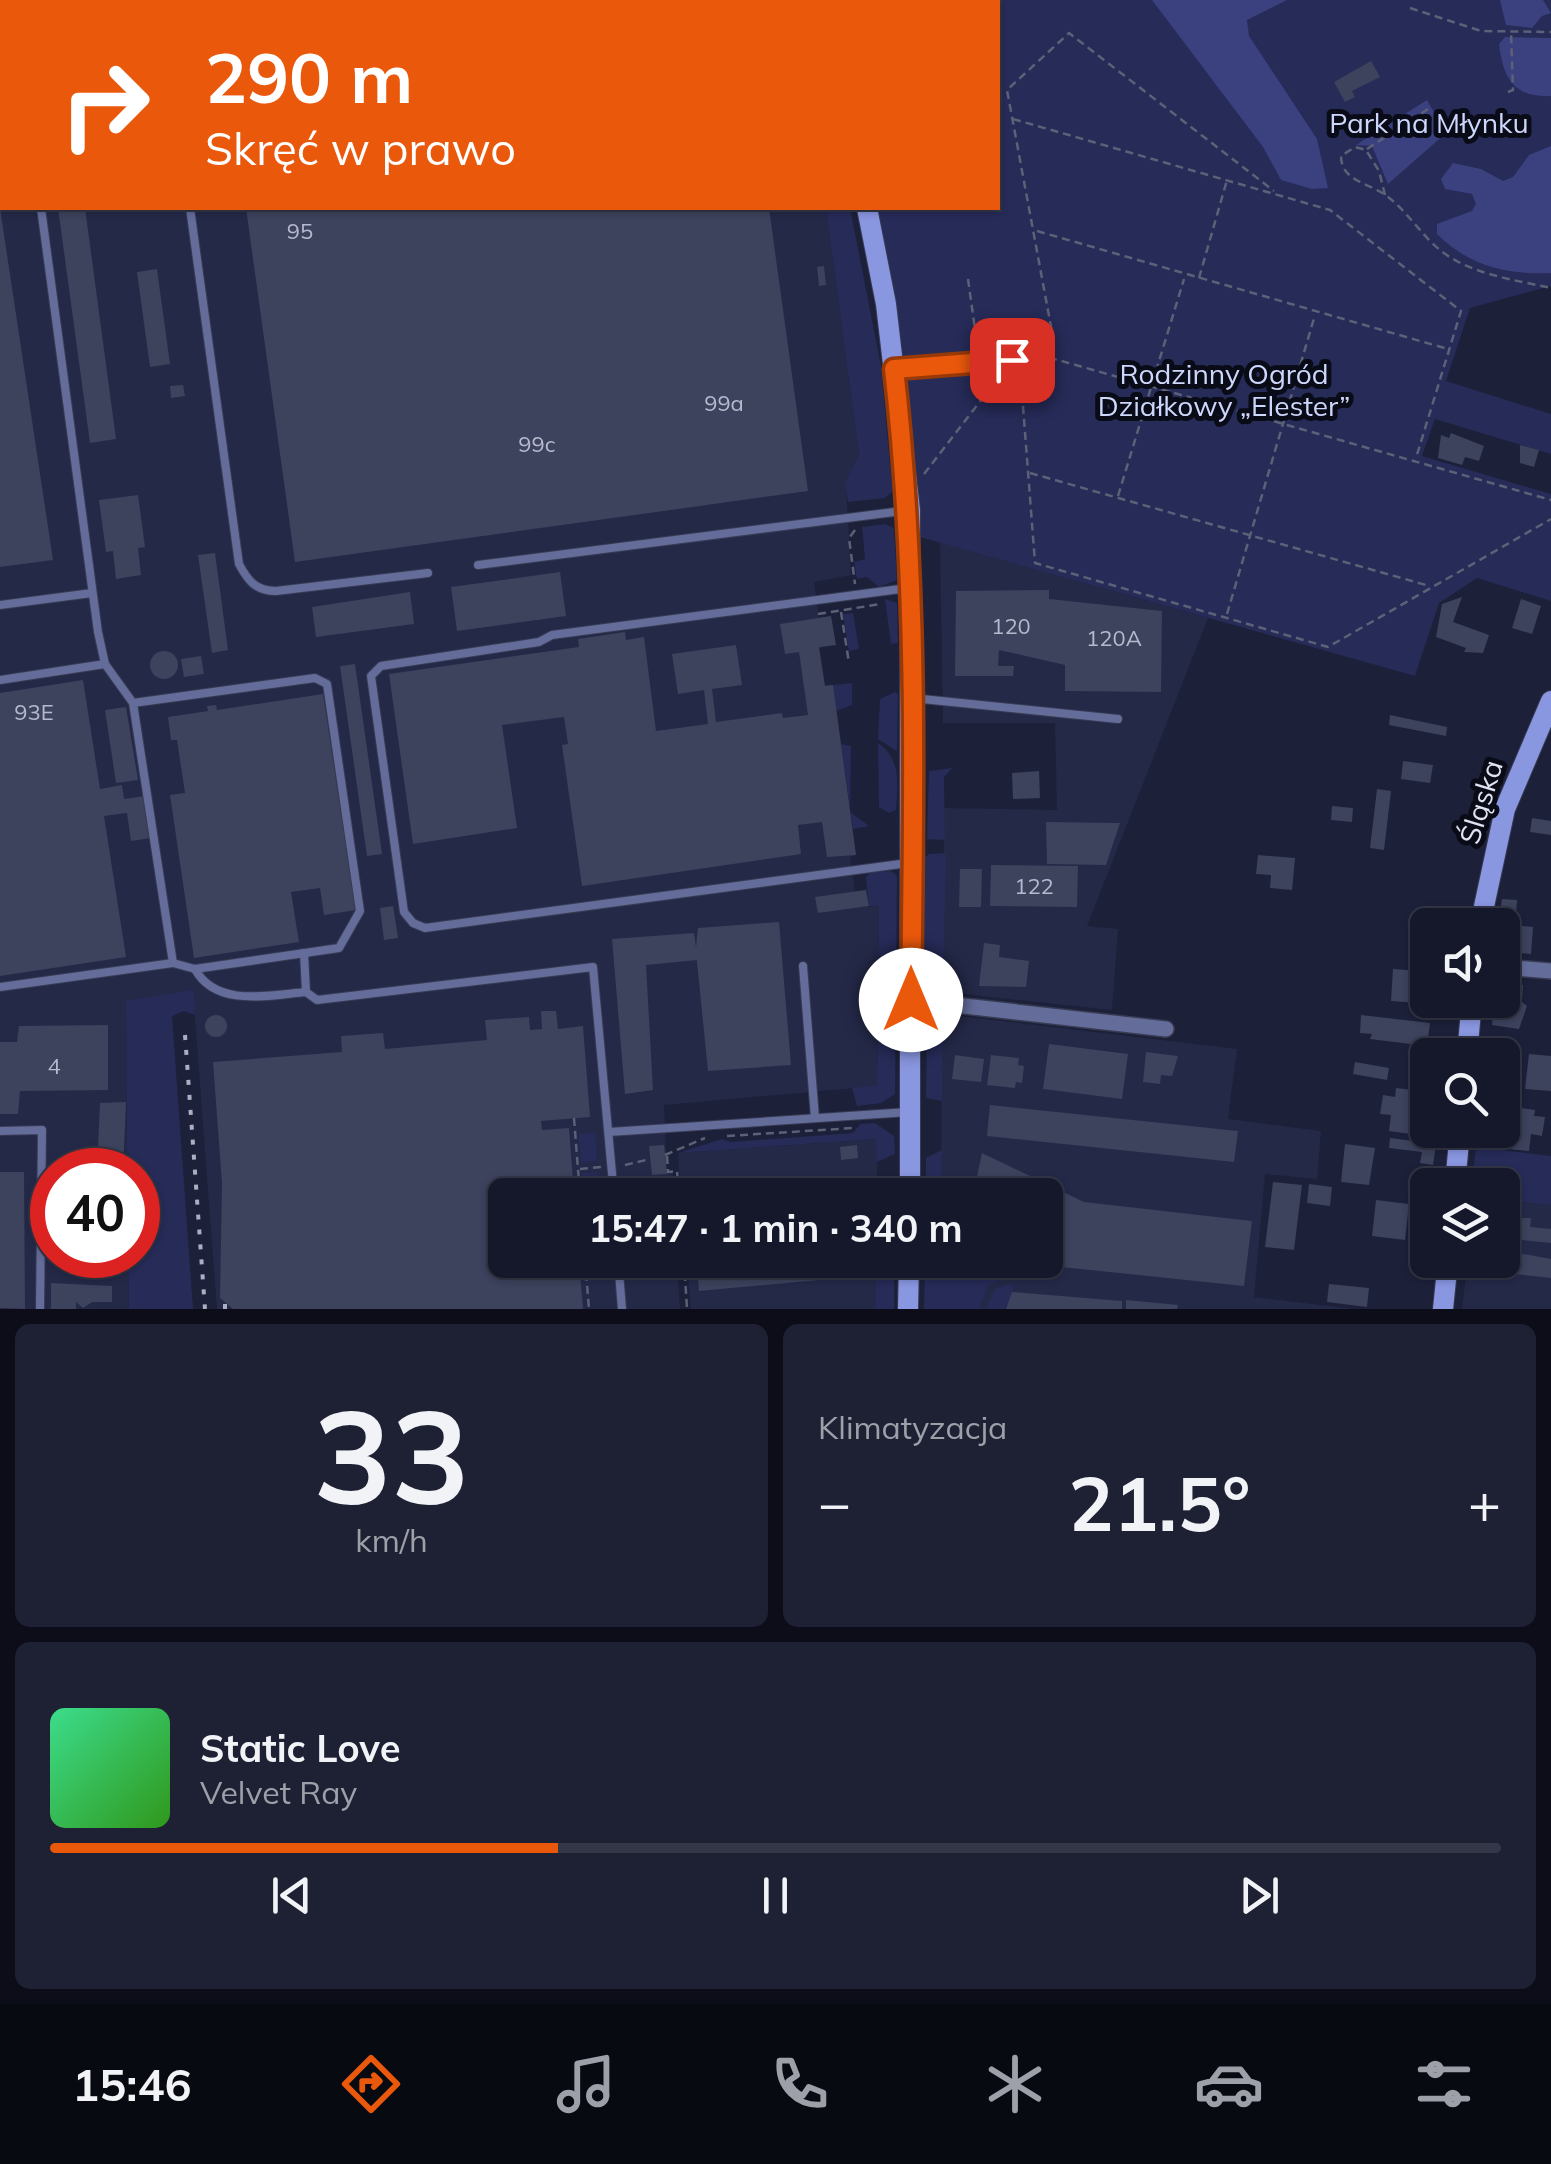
<!DOCTYPE html>
<html lang="pl">
<head>
<meta charset="utf-8">
<style>
  :root { --surface:#15182b; --page:#1e2133; --text:#f1f3f6; --muted:#9da0a9; --line:#343747; --accent:#ea580c }
  body { margin:0; font-family:Mulish,sans-serif; background:var(--page); color:var(--text); height:100vh; display:flex; flex-direction:column; font-size:38px; white-space:nowrap }
  * { box-sizing:border-box; margin:0 }
  p { font-size:32px; color:var(--muted) }
  .icon { flex:none; width:55px; height:55px; fill:none; stroke:currentColor; stroke-width:2; stroke-linecap:round; stroke-linejoin:round }
  .map { position:relative; height:1309px; overflow:hidden }
  .sheet { display:flex; flex-direction:column; gap:15px; padding:15px; background:#0c0d18; flex:1 }
  .sheet>* { flex:none }
  .top-card { position:absolute; left:0px; top:0px; width:1000px; height:210px; box-shadow:0 2px 8px #0004,0 0 0 2px var(--line); background:#ea580c; color:#fff; overflow:hidden }
  .controls { position:absolute; left:1410px; top:908px; display:grid; gap:20px }
  .controls a { display:grid; place-items:center; width:110px; height:110px; border-radius:15px; background:var(--surface); box-shadow:0 2px 8px #0004,0 0 0 2px var(--line); font-size:50px }
  .speed { position:absolute; left:30px; top:1148px; display:flex; gap:20px; font-size:50px; font-weight:700; text-align:center }
  .speed>* { display:grid; place-content:center; width:130px; height:130px; border-radius:50%; background:var(--surface); box-shadow:0 2px 8px #0004,0 0 0 2px var(--line); line-height:1 }
  .speed .limit { border:15px solid #d22; background:#fff; color:#111 }
  .pin { position:absolute; display:grid; place-items:center; width:85px; height:85px; color:#fff; margin:-42px; border-radius:20px; box-shadow:0 5px 15px #0006 }
  .me { position:absolute; width:110px; margin:-55px; rotate:0deg; stroke-linejoin:round; filter:drop-shadow(0 0 8px #0008) }
  .turn { display:flex; align-items:center; gap:35px; height:210px; padding:0 40px; font-size:45px }
  .turn .icon { width:130px; height:130px; stroke-width:2.5 }
  .turn b { display:block; font-size:70px; line-height:85px }
  .big { font-size:75px; font-weight:700; line-height:1.1 }
  .sheet .widget { flex:1; display:flex; flex-direction:column; justify-content:center; gap:15px; min-width:0; padding:0 35px; border-radius:15px; background:var(--page) }
  .sheet .dial { align-items:center; gap:0 }
  .dial b { font-size:130px; line-height:1 }
  .song { display:flex; align-items:center; gap:30px }
  .cover { width:120px; height:120px; border-radius:15px; background:linear-gradient(135deg,hsl(150 70% 55%),hsl(110 70% 35%)) }
  .played { height:10px; border-radius:5px; background:linear-gradient(90deg,var(--accent) 35%,var(--line) 35%) }
  .keys { display:flex; justify-content:space-around; direction:ltr }
  .heat { display:flex; justify-content:space-between; align-items:center; font-size:55px; direction:ltr }
  .sheet .tiles { flex:1; display:grid; gap:15px; grid-template-columns:1fr 1fr }
  .widget:last-child { grid-column:span 2 }
  .trip { position:absolute; left:488px; top:1178px; width:575px; height:100px; border-radius:15px; background:var(--surface); box-shadow:0 2px 8px #0004,0 0 0 2px var(--line); font-weight:700; line-height:100px; text-align:center }
  .dock { display:flex; height:160px; justify-content:space-around; align-items:center; background:#080a11; color:var(--muted) }
  .dock .icon { width:70px; height:70px }
  .dock .on { color:var(--accent) }
  .dock b { font-size:45px; color:var(--text) }
  .map>svg:first-child { display:block }
  .built { fill:#242948 }
  .green { fill:#262b58 }
  .forest { fill:#3a417e }
  .building { fill:#3d425d }
  .lines { fill:none; stroke-linecap:round; stroke-linejoin:round }
  .lane-casing { stroke:#373b53; stroke-width:10 }
  .street-casing { stroke:#373b53; stroke-width:18 }
  .secondary-casing { stroke:#373b53; stroke-width:22 }
  .path { stroke:#5d6177; stroke-width:2.5; stroke-dasharray:8 5; stroke-linecap:butt }
  .lane { stroke:#646c9a; stroke-width:8 }
  .street { stroke:#646c9a; stroke-width:15 }
  .secondary { stroke:#8996e0; stroke-width:20 }
  .rail { stroke:#abafc2; stroke-width:4; stroke-dasharray:5 10; stroke-linecap:butt }
  .route-casing { stroke:#983908; stroke-width:25 }
  .route { stroke:#ea580c; stroke-width:18 }
  .labels { text-anchor:middle; stroke-width:10; stroke-linejoin:round; paint-order:stroke }
  .number-label { font-size:22px; fill:#b6bace }
  .park-label { font-size:28px; fill:#cdd6fb; stroke:#090b16 }
  .street-label { font-size:28px; fill:#dee2f3; stroke:#090b16 }
</style>
</head>
<body>
<div class="map">
<svg width="1551" height="1309" viewBox="0 0 1551 1309">
  <rect width="100%" height="100%" fill="#1c2039"/>
  <g class="built">
    <polygon points="481,0 764,0 767,2 460,2"/>
    <polygon points="0,28 2,208 826,208 859,455 846,483 851,575 814,582 819,618 831,616 836,645 819,648 824,685 833,685 856,855 850,857 857,907 879,906 877,1086 664,1105 667,1173 673,1173 672,1195 505,1195 505,1260 677,1260 680,1309 217,1309 193,991 126,1002 127,1170 52,1170 52,1255 128,1255 129,1309 0,1309"/>
    <polygon points="940,542 1208,618 1087,926 1118,929 1112,1010 943,992 944,808 1057,810 1055,723 943,723"/>
    <polygon points="942,1014 1237,1049 1228,1119 1321,1131 1317,1179 1265,1174 1254,1297 1353,1309 940,1309 940,1260 1045,1260 1045,1195 941,1195"/>
    <polygon points="877,1139 877,1195 681,1195 678,1153"/>
    <polygon points="1503,1200 1551,1205 1551,1309 1462,1309 1468,1260 1502,1260"/>
    <polygon points="687,1260 876,1260 875,1309 691,1309"/>
  </g>
  <g class="green">
    <polygon points="832,0 1551,0 1551,286 1470,308 1446,381 1551,414 1551,454 1435,419 1422,456 1551,494 1551,601 1477,578 1439,603 1415,676 920,537 904,368 878,208 998,208 998,2"/>
    <polygon points="826,208 850,208 881,366 892,485 892,492 885,498 848,502 845,483 859,455"/>
    <polygon points="885,524 894,528 897,580 879,587 867,577 857,579 854,562 865,559 862,527"/>
    <polygon points="885,599 897,603 898,643 891,644"/>
    <polygon points="853,613 859,649 849,651 843,614"/>
    <polygon points="852,683 852,705 836,711 833,685"/>
    <polygon points="895,692 898,695 897,751 878,739 880,699"/>
    <path d="M878 743C901 759 898 783 896 810L889 813 879 807Z"/>
    <polygon points="841,744 851,746 850,812 869,826 853,829"/>
    <polygon points="952,768 944,777 945,840 927,839 929,771"/>
    <polygon points="946,853 943,992 926,984 921,860 929,854"/>
    <polygon points="891,871 897,876 895,1094 881,1103 857,1106 852,1088 877,1085 879,906 869,906 866,877 871,872"/>
    <polygon points="194,990 195,1015 184,1011 172,1016 193,1309 129,1309 128,1255 138,1255 138,1170 127,1170 126,1001"/>
    <polygon points="927,1014 942,1014 942,1101 926,1098"/>
    <polygon points="875,1123 894,1136 895,1154 877,1162 876,1139 678,1153 722,1139 731,1142 853,1133 860,1124"/>
    <polygon points="595,1133 597,1161 581,1162 578,1134"/>
    <polygon points="1476,1147 1551,1156 1551,1205 1503,1200 1502,1185 1472,1185"/>
    <polygon points="942,1150 941,1195 926,1195 926,1158"/>
    <polygon points="597,1172 600,1195 583,1195 581,1173"/>
    <polygon points="876,1260 894,1260 894,1309 875,1309"/>
    <polygon points="925,1260 940,1260 941,1265 1015,1273 988,1285 979,1309 924,1309"/>
    <polygon points="1013,1283 1012,1302 1007,1302 1006,1309 986,1309 995,1289"/>
  </g>
  <g class="forest">
    <polygon points="1152,0 1287,0 1247,20 1249,36 1317,139 1328,188 1312,189 1281,180 1263,147"/>
    <polygon points="1500,0 1543,0 1551,13 1542,16 1532,28 1506,25"/>
    <path d="M1505 37 1551 38V96C1513 98 1503 77 1499 44Z"/>
    <polygon points="1427,100 1446,133 1388,184 1372,146 1356,145"/>
    <path d="M1551 146V273C1507 275 1469 266 1437 234V224L1472 211 1476 204 1472 194 1445 189 1441 179 1453 163 1481 169 1503 181 1513 177 1529 155Z"/>
  </g>
  <g class="building">
    <polygon points="1371,61 1380,77 1352,91 1355,97 1345,102 1334,82"/>
    <polygon points="0,208 53,560 0,567"/>
    <polygon points="58,208 85,208 116,439 90,443"/>
    <polygon points="246,208 769,208 808,491 295,562"/>
    <polygon points="824,266 826,285 819,286 817,267"/>
    <polygon points="157,269 170,364 150,367 137,272"/>
    <polygon points="183,385 185,396 171,398 170,386"/>
    <polygon points="1451,433 1484,446 1479,461 1465,457 1462,465 1438,458 1441,435 1449,438"/>
    <polygon points="1520,445 1539,450 1534,467 1520,463"/>
    <polygon points="138,495 145,547 138,548 141,575 116,579 113,551 106,552 99,500"/>
    <polygon points="215,553 228,650 212,653 198,555"/>
    <polygon points="560,572 566,616 457,631 451,587"/>
    <polygon points="1049,590 1049,599 1162,611 1161,692 1065,691 1065,665 999,650 998,666 1014,666 1013,676 955,676 956,591"/>
    <polygon points="410,592 414,624 316,637 312,607"/>
    <polygon points="1462,597 1453,622 1489,635 1483,653 1464,652 1466,648 1436,637 1442,604"/>
    <polygon points="1521,599 1541,606 1532,634 1512,628"/>
    <polygon points="831,616 836,645 819,647 825,686 833,685 856,855 827,857 822,822 798,825 801,854 582,886 562,745 568,744 564,717 502,725 517,828 413,844 389,674 579,647 578,639 625,632 626,640 644,637 656,731 708,724 704,690 678,694 672,654 736,645 742,685 712,689 716,722 782,713 783,718 808,715 799,652 785,654 780,624"/>
    <circle cx="164" cy="665" r="14"/>
    <polygon points="201,656 204,674 184,677 181,659"/>
    <polygon points="355,664 382,854 367,856 340,666"/>
    <polygon points="83,680 100,789 122,785 124,799 145,796 151,838 131,841 127,813 104,816 126,957 0,976 0,693"/>
    <polygon points="323,694 356,910 324,915 320,888 291,892 299,942 194,958 170,795 185,793 177,740 171,740 168,717 208,711 207,706 216,705 217,710"/>
    <polygon points="126,707 138,780 116,783 105,710"/>
    <polygon points="1390,715 1447,727 1446,736 1389,725"/>
    <polygon points="1403,761 1433,765 1430,783 1401,779"/>
    <polygon points="1039,771 1040,798 1013,799 1012,773"/>
    <polygon points="1377,789 1391,791 1384,850 1370,848"/>
    <polygon points="1332,806 1353,808 1352,822 1331,820"/>
    <polygon points="1532,818 1551,821 1551,835 1530,832"/>
    <polygon points="1046,822 1120,823 1106,865 1047,864"/>
    <polygon points="1258,855 1295,858 1292,890 1270,888 1271,875 1256,874"/>
    <polygon points="991,865 1078,866 1077,907 990,906"/>
    <polygon points="960,869 982,869 981,907 959,907"/>
    <polygon points="866,890 869,906 818,913 815,897"/>
    <polygon points="1502,899 1517,900 1516,914 1500,912"/>
    <polygon points="393,906 398,938 384,940 380,908"/>
    <polygon points="779,922 791,1065 708,1071 696,952 697,960 646,965 653,1090 625,1094 612,939 694,933 696,947 698,928"/>
    <polygon points="1502,924 1533,927 1531,954 1502,951"/>
    <polygon points="984,943 1000,945 999,957 1029,961 1026,987 979,986"/>
    <polygon points="1393,969 1419,971 1418,1003 1391,1001"/>
    <polygon points="1502,984 1523,985 1522,1002 1527,1006 1519,1029 1492,1025 1494,1007 1502,1000"/>
    <polygon points="541,1011 556,1011 558,1029 583,1026 590,1117 541,1121 542,1130 569,1128 574,1195 505,1195 505,1260 579,1260 583,1309 233,1309 220,1298 222,1183 213,1062 342,1052 341,1036 383,1033 385,1049 487,1040 485,1020 529,1017 530,1030 542,1029"/>
    <polygon points="1361,1015 1430,1023 1427,1046 1370,1039 1372,1034 1360,1033"/>
    <circle cx="216" cy="1026" r="11"/>
    <polygon points="108,1025 108,1090 20,1091 18,1114 0,1114 0,1042 17,1042 19,1026"/>
    <polygon points="1049,1044 1128,1054 1122,1099 1043,1089"/>
    <polygon points="1146,1052 1178,1056 1172,1076 1161,1075 1160,1084 1143,1082"/>
    <polygon points="1529,1054 1551,1056 1551,1091 1525,1089"/>
    <polygon points="955,1055 984,1059 981,1082 952,1079"/>
    <polygon points="991,1055 1019,1058 1018,1065 1024,1066 1022,1083 1016,1082 1015,1088 987,1085"/>
    <polygon points="1355,1062 1389,1068 1387,1080 1353,1074"/>
    <polygon points="1396,1088 1413,1090 1411,1103 1427,1105 1425,1127 1412,1125 1411,1134 1389,1131 1391,1115 1380,1114 1383,1095 1395,1097"/>
    <polygon points="126,1102 123,1170 97,1170 100,1103"/>
    <polygon points="990,1105 1238,1131 1234,1162 987,1136"/>
    <polygon points="1513,1107 1535,1110 1534,1116 1545,1117 1542,1136 1531,1134 1529,1151 1508,1149 1509,1138 1496,1137 1496,1130 1502,1130 1502,1118 1511,1119"/>
    <polygon points="1390,1138 1436,1144 1433,1165 1420,1163 1422,1152 1389,1148"/>
    <polygon points="1345,1144 1375,1148 1369,1185 1341,1182"/>
    <polygon points="664,1145 667,1174 652,1175 649,1146"/>
    <polygon points="857,1145 858,1158 841,1160 840,1147"/>
    <polygon points="982,1153 1084,1202 1252,1221 1244,1286 1023,1263 1045,1260 1045,1195 973,1195"/>
    <polygon points="61,1156 94,1161 94,1170 62,1170"/>
    <polygon points="0,1172 24,1172 25,1309 0,1308"/>
    <polygon points="1273,1182 1302,1185 1294,1250 1265,1247"/>
    <polygon points="1309,1184 1332,1187 1330,1206 1307,1203"/>
    <polygon points="741,1185 742,1195 715,1195 714,1188"/>
    <polygon points="821,1187 821,1195 793,1195 793,1190"/>
    <polygon points="1376,1200 1409,1204 1405,1240 1372,1236"/>
    <polygon points="1507,1218 1531,1218 1530,1227 1551,1229 1551,1243 1504,1238 1503,1221"/>
    <polygon points="1502,1250 1551,1259 1551,1278 1516,1274 1499,1278 1495,1274"/>
    <polygon points="721,1260 867,1260 868,1275 858,1277 857,1268 840,1270 841,1278 699,1291 697,1265"/>
    <polygon points="51,1283 112,1286 112,1302 92,1302 83,1308 76,1302 76,1309 51,1309"/>
    <polygon points="1329,1284 1369,1288 1367,1307 1327,1302"/>
    <polygon points="1012,1292 1122,1301 1122,1309 1006,1309"/>
    <polygon points="1126,1300 1178,1305 1177,1309 1126,1309"/>
  </g>
  <g class="lines">
    <g class="lane-casing">
      <g id="lane">
        <polyline points="17,0 17,2"/>
        <polyline points="162,0 162,2"/>
        <polyline points="0,85 2,85"/>
        <polyline points="41,208 98,632 105,664 133,703 173,963 195,969 339,948 360,911 327,684 315,678 133,703"/>
        <path d="M190 208 239 564C248 581 256 591 276 591L428 573"/>
        <polyline points="894,369 1011,360"/>
        <polyline points="478,565 910,510"/>
        <polyline points="908,588 552,635 539,642 381,666 371,676 404,912 413,923 425,928 908,863"/>
        <polyline points="0,605 92,593"/>
        <polyline points="0,680 105,664"/>
        <polyline points="912,698 1118,719"/>
        <polyline points="304,953 306,992"/>
        <polyline points="803,966 815,1118"/>
        <path d="M195 969C216 1008 270 995 306 992L317 1000 593 967 614 1195"/>
        <polyline points="0,987 173,963"/>
        <polyline points="0,1131 42,1130 40,1309"/>
        <polyline points="609,1132 909,1112"/>
        <polyline points="618,1260 622,1309"/>
      </g>
    </g>
    <g class="street-casing">
      <g id="street">
        <polyline points="1502,967 1551,971"/>
        <polyline points="911,1000 1166,1029"/>
      </g>
    </g>
    <g class="secondary-casing">
      <g id="secondary">
        <polyline points="822,0 823,2"/>
        <polyline points="867,208 886,304 910,510 910,1195"/>
        <polyline points="1480,925 1505,809 1551,701"/>
        <polyline points="1467,1055 1472,1000"/>
        <polyline points="1455,1185 1460,1130"/>
        <polyline points="908,1309 909,1260"/>
        <polyline points="1443,1309 1448,1260"/>
      </g>
    </g>
    <g class="path">
      <polyline points="1410,8 1481,31 1551,32"/>
      <polyline points="1508,92 1513,90 1511,32"/>
      <polyline points="1013,119 1330,210 1461,311 1416,458"/>
      <polyline points="1367,149 1431,107"/>
      <path d="M1385 195 1379 171 1366 150 1355 147 1341 156C1341 180 1367 183 1384 194 1406 209 1420 234 1440 250 1469 274 1515 280 1551 288"/>
      <polyline points="1037,231 1448,349"/>
      <polyline points="1199,278 1227,180"/>
      <polyline points="968,279 978,351"/>
      <polyline points="1045,354 1052,332 1007,90 1069,33 1274,191"/>
      <polyline points="1023,359 1051,358 1551,500"/>
      <polyline points="1020,367 1035,563 1328,647 1551,519"/>
      <polyline points="1030,473 1426,585"/>
      <polyline points="924,474 1002,373"/>
      <polyline points="1118,496 1184,279"/>
      <polyline points="855,530 849,538 855,584"/>
      <polyline points="841,612 849,663"/>
      <polyline points="818,614 881,604"/>
      <polyline points="1227,614 1315,315"/>
      <polyline points="574,1118 580,1195"/>
      <polyline points="727,1136 853,1128"/>
      <polyline points="665,1155 705,1138"/>
      <polyline points="667,1156 668,1172 677,1171 679,1195"/>
      <polyline points="625,1165 650,1159"/>
      <polyline points="580,1169 602,1167"/>
      <polyline points="585,1260 589,1309"/>
      <polyline points="684,1260 687,1309"/>
    </g>
    <use href="#lane" class="lane"/>
    <use href="#street" class="street"/>
    <use href="#secondary" class="secondary"/>
    <g class="rail">
      <polyline points="185,1035 205,1309"/>
      <polyline points="225,1309 225,1301"/>
    </g>
  </g>
  <g class="lines">
    <g class="route-casing">
      <path id="route" d="M911 1000C914 789 918 578 894 369L1012 360"/>
    </g>
    <use href="#route" class="route"/>
  </g>
  <g class="labels">
    <g class="number-label">
      <text x="300" y="239">95</text>
      <text x="724" y="411">99a</text>
      <text x="537" y="452">99c</text>
      <text x="1011" y="634">120</text>
      <text x="1114" y="646">120A</text>
      <text x="34" y="720">93E</text>
      <text x="1034" y="894">122</text>
      <text x="54" y="1074">4</text>
    </g>
    <g class="park-label">
      <text x="1429" y="133">Park na Młynku</text>
      <text x="1224" y="384">Rodzinny Ogród<tspan x="1224" dy="32">Działkowy „Elester”</tspan></text>
    </g>
    <g class="street-label">
      <text transform="translate(1481 802) rotate(-73)" y="10">Śląska</text>
    </g>
  </g>
</svg>
<div class="controls">
<a><svg class="icon" aria-label="sound" viewBox="0 0 24 24"><path d="M4 9h4l5-4v14l-5-4H4zM17 9q2 3 0 6"/></svg></a>
<a><svg class="icon" aria-label="search" viewBox="0 0 24 24"><circle cx="10" cy="10" r="6"/><path d="M15 15l6 6"/></svg></a>
<a><svg class="icon" aria-label="layers" viewBox="0 0 24 24"><path d="M12 4l9 5-9 5-9-5zM3 14l9 5 9-5"/></svg></a>
</div>
<div class="speed"><div class="limit">40</div></div>
<div class="pin" style="left:1012px;top:360px;background:#d93025"><svg class="icon" aria-label="arrive" viewBox="0 0 24 24"><path d="M6 21V4h12l-3 4 3 4H6"/></svg></div>
<svg class="me" style="left:911px;top:1000px" viewBox="-20 -20 40 40"><circle r="19" fill="#fff"/><path d="M0-13L10 11 0 6-10 11z" fill="#ea580c"/></svg>
<div class="trip">15:47 · 1 min · 340 m</div>
<div class="top-card">
<div class="turn"><svg class="icon" aria-label="right" viewBox="0 0 24 24"><path d="M7 20v-9h11M14 6l5 5-5 5"/></svg><div><b>290 m</b>Skręć w prawo</div></div>
</div>
</div>
<section class="sheet">
<div class="tiles">
<div class="widget dial"><b>33</b><p>km/h</p></div>
<div class="widget"><p>Klimatyzacja</p>
<div class="heat"><a>−</a><b class="big">21.5°</b><a>+</a></div>
</div>
<div class="widget">
<div class="song"><i class="cover"></i><div><b>Static Love</b><p>Velvet Ray</p></div></div>
<div class="played"></div>
<div class="keys"><svg class="icon" aria-label="previous" viewBox="0 0 24 24"><path d="M18 5L8 12l10 7zM5 5v14"/></svg><svg class="icon" aria-label="pause" viewBox="0 0 24 24"><path d="M8 5v14M16 5v14"/></svg><svg class="icon" aria-label="next" viewBox="0 0 24 24"><path d="M6 5l10 7-10 7zM19 5v14"/></svg></div>
</div>
</div>
</section>
<nav class="dock">
<b>15:46</b>
<svg class="icon on" aria-label="directions" viewBox="0 0 24 24"><path d="M12 3l9 9-9 9-9-9zM9 14v-3h6M13 9l2 2-2 2"/></svg>
<svg class="icon" aria-label="music" viewBox="0 0 24 24"><path d="M9 18V5l10-2v13"/><circle cx="6" cy="18" r="3"/><circle cx="16" cy="16" r="3"/></svg>
<svg class="icon" aria-label="phone" viewBox="0 0 24 24"><path d="M5 4h4l2 5-3 2q2 4 5 5l2-3 5 2v4C11 20 4 13 5 4z"/></svg>
<svg class="icon" aria-label="climate" viewBox="0 0 24 24"><path d="M12 3v18M4 7l16 10M4 17L20 7"/></svg>
<svg class="icon" aria-label="car" viewBox="0 0 24 24"><path d="M5 17H2v-5l4-1 3-4h7l3 4 3 1v5h-3M9 17h6M6 11h13"/><circle cx="7" cy="17" r="2"/><circle cx="17" cy="17" r="2"/></svg>
<svg class="icon" aria-label="filters" viewBox="0 0 24 24"><path d="M4 7h16M4 17h16"/><circle cx="9" cy="7" r="2"/><circle cx="15" cy="17" r="2"/></svg>
</nav>
</body>
</html>
